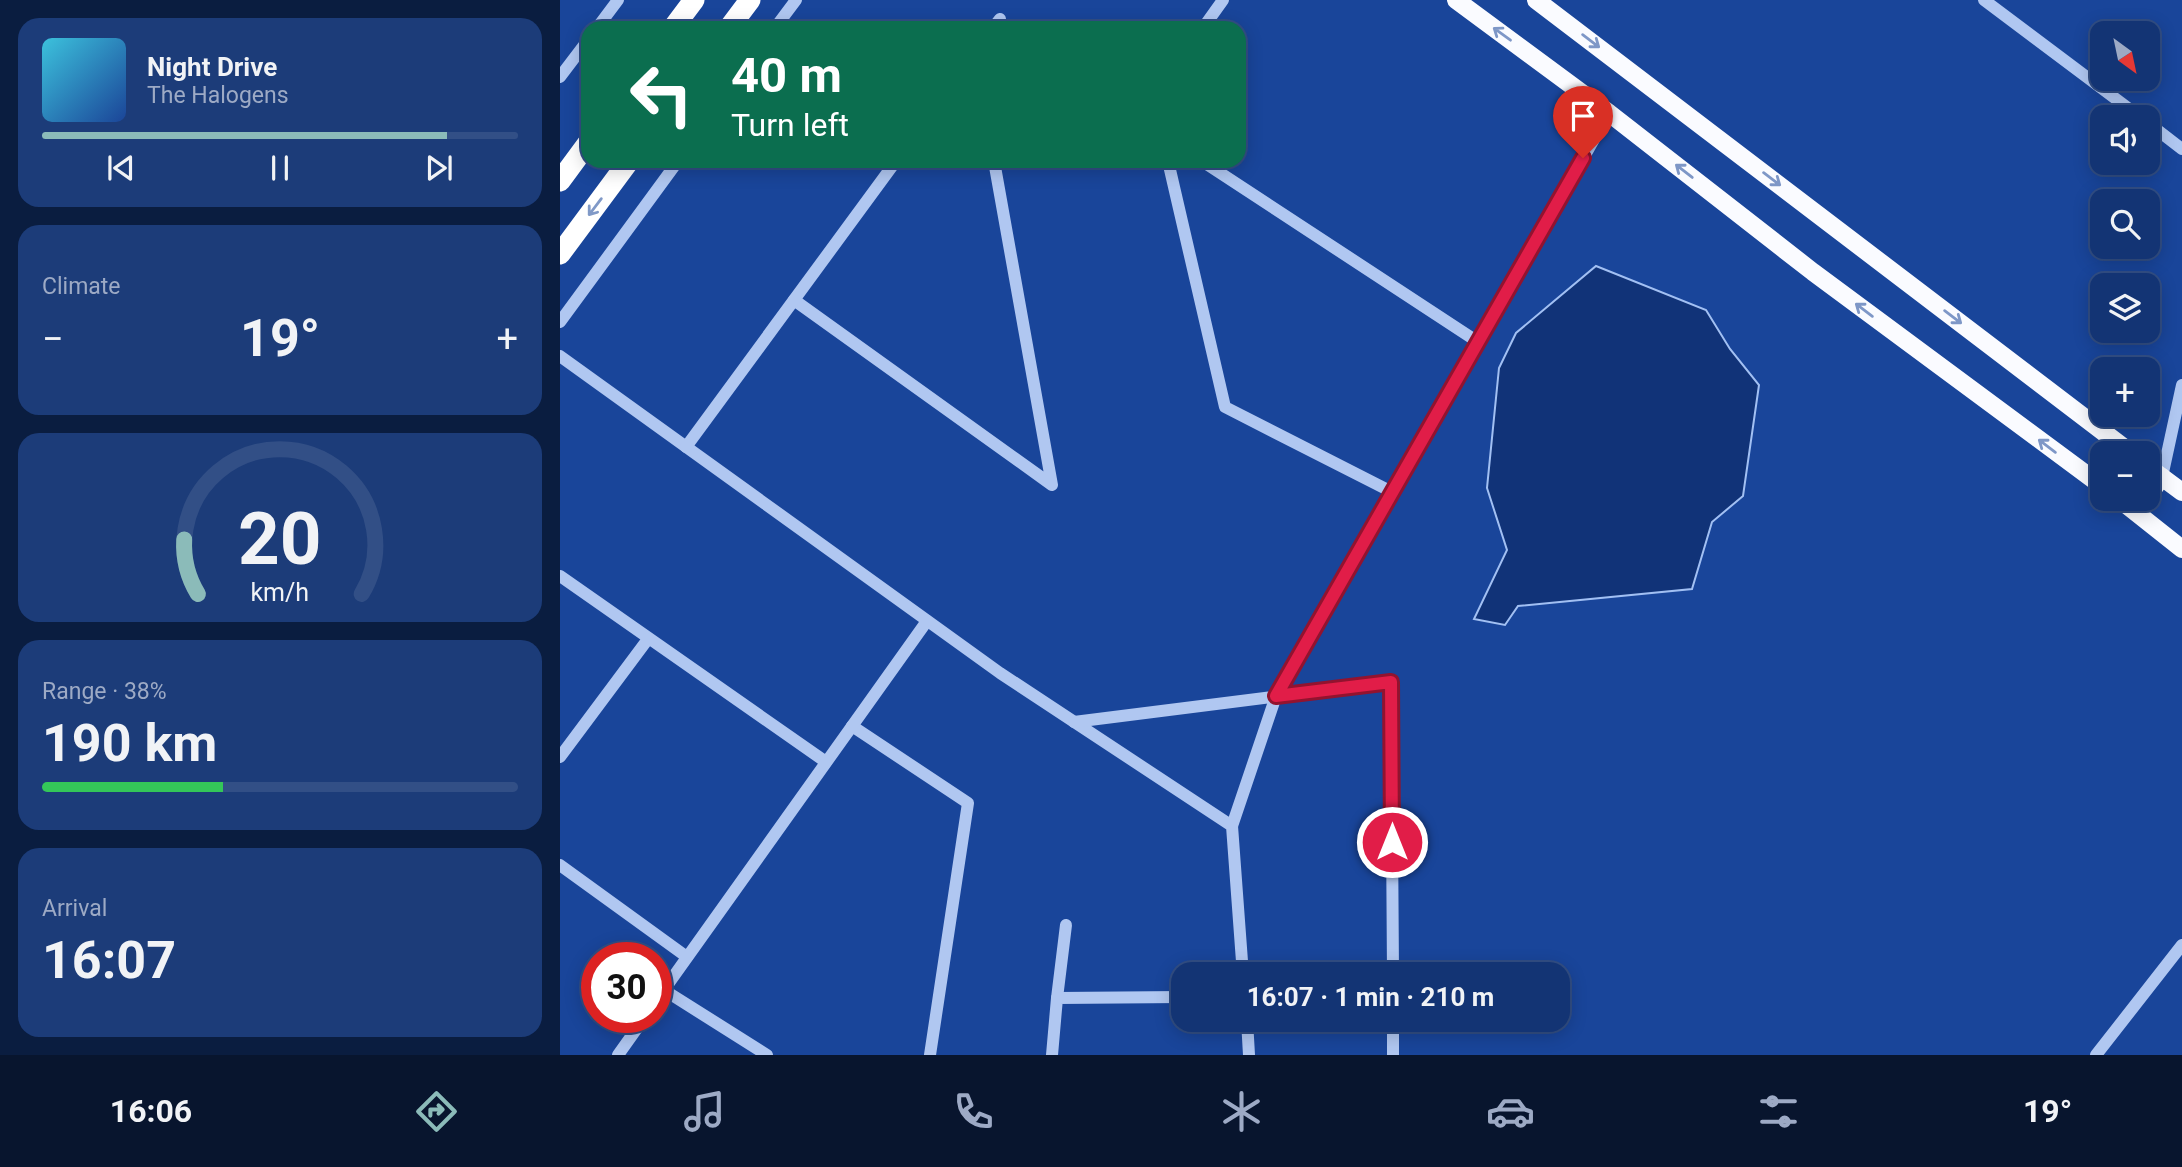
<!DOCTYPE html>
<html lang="en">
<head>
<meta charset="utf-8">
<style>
  :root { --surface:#133474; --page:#1c3c79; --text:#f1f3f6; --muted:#9daac5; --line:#324f86; --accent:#8bbbb9 }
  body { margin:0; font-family:Roboto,sans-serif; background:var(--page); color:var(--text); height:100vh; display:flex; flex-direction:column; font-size:26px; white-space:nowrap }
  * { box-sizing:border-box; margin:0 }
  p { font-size:23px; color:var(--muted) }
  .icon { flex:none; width:38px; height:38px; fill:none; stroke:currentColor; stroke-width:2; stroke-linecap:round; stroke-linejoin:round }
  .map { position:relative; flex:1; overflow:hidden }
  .sheet { display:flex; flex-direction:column; gap:18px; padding:18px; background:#0a1d40; width:560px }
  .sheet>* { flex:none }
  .hud { position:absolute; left:21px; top:21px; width:665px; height:147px; border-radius:21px; box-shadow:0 4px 18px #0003,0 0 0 2px var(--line); background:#0b6e4f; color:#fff; overflow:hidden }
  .needle { width:46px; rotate:147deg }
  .tools { position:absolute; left:1530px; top:21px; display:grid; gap:14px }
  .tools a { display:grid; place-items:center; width:70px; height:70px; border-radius:14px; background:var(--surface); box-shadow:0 4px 18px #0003,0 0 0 2px var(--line); font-size:35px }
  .speed { position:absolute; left:21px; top:942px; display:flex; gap:14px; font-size:35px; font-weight:700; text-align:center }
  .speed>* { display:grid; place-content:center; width:91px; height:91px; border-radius:50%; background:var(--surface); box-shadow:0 4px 18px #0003,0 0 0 2px var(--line); line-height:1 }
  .speed .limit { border:10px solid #d22; background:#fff; color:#111 }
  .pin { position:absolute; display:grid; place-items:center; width:60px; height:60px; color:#fff; margin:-72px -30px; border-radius:50% 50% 50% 0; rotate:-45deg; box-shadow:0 0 7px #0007 }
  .pin .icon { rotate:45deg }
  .me { position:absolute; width:77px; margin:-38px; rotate:0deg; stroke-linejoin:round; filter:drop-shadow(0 0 5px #0008) }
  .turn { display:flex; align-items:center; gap:24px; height:147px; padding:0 35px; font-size:32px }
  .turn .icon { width:91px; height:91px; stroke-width:2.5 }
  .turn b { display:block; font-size:49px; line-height:60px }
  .big { font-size:52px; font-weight:700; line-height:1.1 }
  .sheet .card { flex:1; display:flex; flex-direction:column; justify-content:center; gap:10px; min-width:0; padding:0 24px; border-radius:21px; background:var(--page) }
  .sheet .dial { align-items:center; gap:0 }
  .dial svg { height:182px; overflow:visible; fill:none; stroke:var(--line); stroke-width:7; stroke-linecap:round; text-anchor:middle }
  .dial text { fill:var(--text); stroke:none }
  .song { display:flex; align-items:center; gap:21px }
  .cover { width:84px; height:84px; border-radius:10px; background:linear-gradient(135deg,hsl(190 70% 55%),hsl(220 70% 35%)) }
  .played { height:7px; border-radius:4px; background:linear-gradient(90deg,var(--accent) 85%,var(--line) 85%) }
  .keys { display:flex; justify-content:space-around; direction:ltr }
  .heat { display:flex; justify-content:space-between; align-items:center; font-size:38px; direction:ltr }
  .charge { height:10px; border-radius:5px; background:linear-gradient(90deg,#34c759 38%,var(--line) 0) }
  .trip { position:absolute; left:611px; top:962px; width:399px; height:70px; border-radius:21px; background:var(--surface); box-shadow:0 4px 18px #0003,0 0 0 2px var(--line); font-weight:700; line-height:70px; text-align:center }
  .dock { display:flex; height:112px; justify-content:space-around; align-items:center; background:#08152e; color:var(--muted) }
  .dock .icon { width:49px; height:49px }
  .dock .active { color:var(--accent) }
  .dock b { font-size:32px; color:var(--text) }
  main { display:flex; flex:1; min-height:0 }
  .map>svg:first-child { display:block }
  .water { fill:#113378; stroke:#a2c0f3; stroke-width:2 }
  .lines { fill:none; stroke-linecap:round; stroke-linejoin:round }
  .minor { stroke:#b0c7f1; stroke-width:12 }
  .major { stroke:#fafbff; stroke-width:18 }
  .highway { stroke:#fff; stroke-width:21 }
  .oneway { stroke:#7e97c7 }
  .oneway2 { stroke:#8099c7 }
  .route-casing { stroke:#92132f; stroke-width:18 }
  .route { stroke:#e11d48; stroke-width:12 }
</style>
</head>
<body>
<main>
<section class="sheet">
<div class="card">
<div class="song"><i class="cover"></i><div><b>Night Drive</b><p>The Halogens</p></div></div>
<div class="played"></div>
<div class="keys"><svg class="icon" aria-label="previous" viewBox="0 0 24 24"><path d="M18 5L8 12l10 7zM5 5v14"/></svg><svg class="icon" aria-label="pause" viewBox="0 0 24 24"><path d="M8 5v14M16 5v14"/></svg><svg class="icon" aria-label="next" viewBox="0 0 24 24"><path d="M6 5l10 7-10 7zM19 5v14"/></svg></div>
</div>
<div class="card"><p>Climate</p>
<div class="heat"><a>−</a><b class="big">19°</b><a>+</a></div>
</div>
<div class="card dial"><svg viewBox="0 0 100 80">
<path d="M14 69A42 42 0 1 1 86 69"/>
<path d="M14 69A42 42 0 0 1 8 45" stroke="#8bbbb9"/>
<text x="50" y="56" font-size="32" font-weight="700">20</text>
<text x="50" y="72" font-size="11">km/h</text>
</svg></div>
<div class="card"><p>Range · 38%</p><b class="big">190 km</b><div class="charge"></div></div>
<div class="card"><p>Arrival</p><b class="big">16:07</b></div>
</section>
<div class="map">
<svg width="1622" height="1055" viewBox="0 0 1622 1055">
  <rect width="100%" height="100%" fill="#19459a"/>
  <polygon class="water" points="1036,266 1146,310 1170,349 1199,385 1183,496 1152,522 1132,589 958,606 945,625 914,619 947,550 927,488 939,368 956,333"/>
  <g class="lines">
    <g class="minor">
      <polyline points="1424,0 1580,117"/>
      <polyline points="37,28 58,0"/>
      <polyline points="215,28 236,0"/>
      <polyline points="433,28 440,19"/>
      <polyline points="643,28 663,0"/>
      <polyline points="0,77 28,40"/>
      <polyline points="1587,122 1622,149"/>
      <polyline points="608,161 665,407 832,492"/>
      <polyline points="642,161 918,342"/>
      <polyline points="234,300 492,485 434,161"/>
      <polyline points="0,322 118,161"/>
      <polyline points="0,356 440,673 672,826 683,975"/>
      <polyline points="126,447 336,161"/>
      <polyline points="1602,477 1622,385"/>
      <polyline points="0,576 266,762"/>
      <polyline points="514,722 831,682 833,975"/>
      <polyline points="292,726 408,803 370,1055"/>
      <polyline points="0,757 88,639"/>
      <polyline points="672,826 716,696 1049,113"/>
      <polyline points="0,865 127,957"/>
      <polyline points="104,990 207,1055"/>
      <polyline points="497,998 506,925"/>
      <polyline points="96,1001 367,621"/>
      <polyline points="687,1020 689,1055"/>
      <polyline points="58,1055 85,1017"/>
      <polyline points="492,1055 497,998 623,997"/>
      <polyline points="833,1055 833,1020"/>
      <polyline points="1536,1055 1622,945"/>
    </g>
    <g class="major">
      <polyline points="896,0 1049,113 1253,272 1542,486"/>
      <polyline points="976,0 1571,453"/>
      <polyline points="1587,466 1622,492"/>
      <polyline points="1587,497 1602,477"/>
      <polyline points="1559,499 1622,549"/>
    </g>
    <g class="highway">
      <polyline points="113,28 134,0"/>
      <polyline points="169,28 190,0"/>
      <polyline points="0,181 28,143"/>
      <polyline points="0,254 69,161"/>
    </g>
  </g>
  <defs><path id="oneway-shaft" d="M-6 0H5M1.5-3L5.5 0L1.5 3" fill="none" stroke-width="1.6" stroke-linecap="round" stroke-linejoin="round" transform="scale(1.75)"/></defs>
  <g class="oneway">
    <use href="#oneway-shaft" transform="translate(942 34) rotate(-144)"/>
    <use href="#oneway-shaft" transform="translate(1031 41) rotate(37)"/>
    <use href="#oneway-shaft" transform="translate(1124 171) rotate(-142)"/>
    <use href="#oneway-shaft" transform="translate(1212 179) rotate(37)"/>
    <use href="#oneway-shaft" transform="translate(1304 310) rotate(-143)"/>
    <use href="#oneway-shaft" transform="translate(1393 317) rotate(37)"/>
    <use href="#oneway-shaft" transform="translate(1487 446) rotate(-143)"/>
  </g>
  <use class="oneway2" href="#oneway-shaft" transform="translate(35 207) rotate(127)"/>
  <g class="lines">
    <g class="route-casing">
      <polyline id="route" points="832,842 831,682 716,696 1023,158"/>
    </g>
    <use href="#route" class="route"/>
  </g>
</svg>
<div class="tools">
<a><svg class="needle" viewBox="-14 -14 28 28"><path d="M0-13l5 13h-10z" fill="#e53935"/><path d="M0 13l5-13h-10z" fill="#9daac5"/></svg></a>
<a><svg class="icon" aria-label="sound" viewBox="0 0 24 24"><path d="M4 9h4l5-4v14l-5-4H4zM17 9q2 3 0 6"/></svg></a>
<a><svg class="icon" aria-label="search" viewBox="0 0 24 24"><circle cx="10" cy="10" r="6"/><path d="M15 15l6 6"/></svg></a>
<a><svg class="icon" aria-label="layers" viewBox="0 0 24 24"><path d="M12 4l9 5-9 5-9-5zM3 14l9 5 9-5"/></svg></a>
<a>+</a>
<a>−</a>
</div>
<div class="speed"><div class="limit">30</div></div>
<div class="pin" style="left:1023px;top:158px;background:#d93025"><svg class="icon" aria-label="arrive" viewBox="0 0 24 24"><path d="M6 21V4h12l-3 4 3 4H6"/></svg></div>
<svg class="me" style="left:832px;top:842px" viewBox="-20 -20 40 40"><circle r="17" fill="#e11d48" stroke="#fff" stroke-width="3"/><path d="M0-11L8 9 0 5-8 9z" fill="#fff"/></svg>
<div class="trip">16:07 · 1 min · 210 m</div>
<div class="hud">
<div class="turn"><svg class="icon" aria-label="left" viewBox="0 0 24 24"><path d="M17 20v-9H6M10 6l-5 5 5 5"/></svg><div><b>40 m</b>Turn left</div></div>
</div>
</div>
</main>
<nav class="dock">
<b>16:06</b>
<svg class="icon active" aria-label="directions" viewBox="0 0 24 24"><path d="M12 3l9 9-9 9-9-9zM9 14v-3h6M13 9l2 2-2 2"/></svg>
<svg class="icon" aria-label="music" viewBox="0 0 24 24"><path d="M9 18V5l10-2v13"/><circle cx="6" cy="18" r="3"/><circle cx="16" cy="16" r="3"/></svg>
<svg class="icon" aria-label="phone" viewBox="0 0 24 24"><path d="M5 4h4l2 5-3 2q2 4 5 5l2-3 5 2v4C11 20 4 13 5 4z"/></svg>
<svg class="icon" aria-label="climate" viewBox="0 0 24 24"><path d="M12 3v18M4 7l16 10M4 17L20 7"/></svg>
<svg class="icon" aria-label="car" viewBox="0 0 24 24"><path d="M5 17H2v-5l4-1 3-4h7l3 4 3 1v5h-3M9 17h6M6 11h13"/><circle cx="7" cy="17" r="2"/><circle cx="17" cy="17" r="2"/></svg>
<svg class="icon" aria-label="filters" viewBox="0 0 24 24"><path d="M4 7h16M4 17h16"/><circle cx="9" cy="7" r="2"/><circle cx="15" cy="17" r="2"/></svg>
<b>19°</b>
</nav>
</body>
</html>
